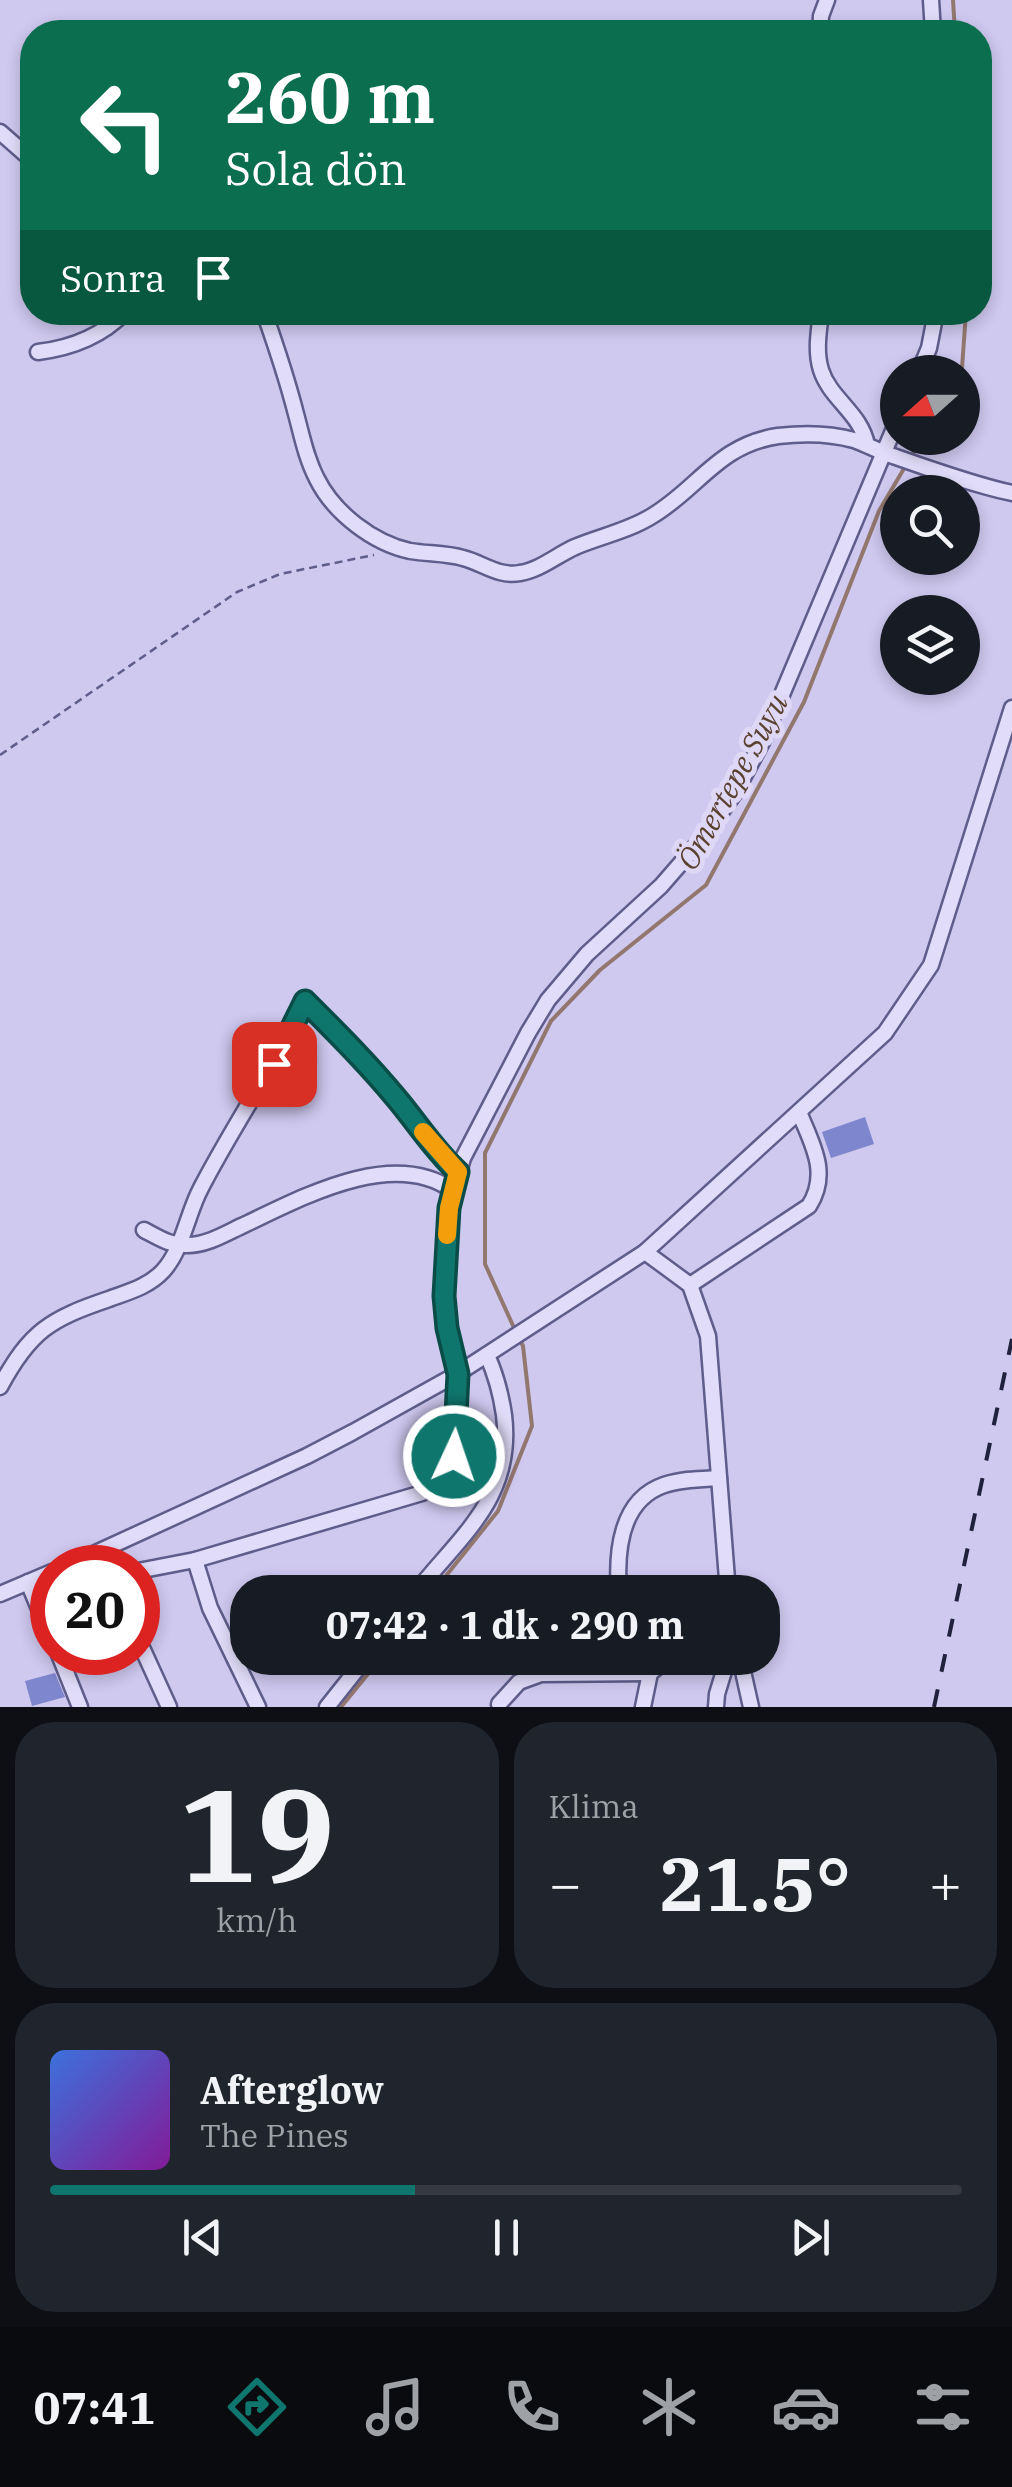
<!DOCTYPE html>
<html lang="tr">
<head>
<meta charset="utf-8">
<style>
  :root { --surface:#171b24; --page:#20242c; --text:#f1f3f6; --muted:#9ea1a6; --line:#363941; --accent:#0f766e }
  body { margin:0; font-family:"IBM Plex Serif",serif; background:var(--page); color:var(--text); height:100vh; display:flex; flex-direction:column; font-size:38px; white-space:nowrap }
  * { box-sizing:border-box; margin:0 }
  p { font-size:32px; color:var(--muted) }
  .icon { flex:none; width:55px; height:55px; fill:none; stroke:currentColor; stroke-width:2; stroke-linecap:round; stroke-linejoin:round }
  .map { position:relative; height:1707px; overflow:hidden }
  .details { display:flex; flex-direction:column; gap:15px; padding:15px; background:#0d0f14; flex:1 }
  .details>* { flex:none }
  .hud { position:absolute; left:20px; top:20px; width:972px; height:305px; border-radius:40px; box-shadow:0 5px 15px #0003; background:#0b6e4f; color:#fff; overflow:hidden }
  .needle { width:65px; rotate:249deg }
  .tools { position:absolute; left:880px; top:355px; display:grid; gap:20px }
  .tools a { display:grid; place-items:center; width:100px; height:100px; border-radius:50%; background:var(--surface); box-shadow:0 5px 15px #0003; font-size:50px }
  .speed { position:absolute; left:30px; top:1545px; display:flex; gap:20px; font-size:50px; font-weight:700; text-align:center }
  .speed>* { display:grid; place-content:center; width:130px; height:130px; border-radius:50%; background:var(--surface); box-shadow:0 5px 15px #0003; line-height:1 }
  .speed .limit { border:15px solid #d22; background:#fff; color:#111 }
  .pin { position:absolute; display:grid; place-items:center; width:85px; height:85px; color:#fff; margin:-42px; border-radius:20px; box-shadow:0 5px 15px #0006 }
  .me { position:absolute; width:110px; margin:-55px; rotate:3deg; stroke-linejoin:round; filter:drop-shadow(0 0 8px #0008) }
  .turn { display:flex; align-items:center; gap:35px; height:210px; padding:0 40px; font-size:45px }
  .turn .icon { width:130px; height:130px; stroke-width:2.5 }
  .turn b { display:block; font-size:70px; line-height:85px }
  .then { display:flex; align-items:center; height:95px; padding:0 40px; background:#0003; gap:20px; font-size:38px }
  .big { font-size:75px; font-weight:700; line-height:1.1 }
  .details .widget { flex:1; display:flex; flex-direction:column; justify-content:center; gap:15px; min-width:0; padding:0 35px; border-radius:40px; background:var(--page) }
  .details .dial { align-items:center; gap:0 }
  .dial b { font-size:130px; line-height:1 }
  .song { display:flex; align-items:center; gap:30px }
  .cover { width:120px; height:120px; border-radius:15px; background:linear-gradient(135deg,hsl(220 70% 55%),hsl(290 70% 35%)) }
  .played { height:10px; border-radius:5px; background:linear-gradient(90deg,var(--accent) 40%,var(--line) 40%) }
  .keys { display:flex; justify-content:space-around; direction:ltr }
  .heat { display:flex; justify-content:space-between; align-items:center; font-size:55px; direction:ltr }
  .details .tiles { flex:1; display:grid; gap:15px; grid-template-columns:1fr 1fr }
  .widget:last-child { grid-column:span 2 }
  .trip { position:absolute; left:230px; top:1575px; width:550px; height:100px; border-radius:40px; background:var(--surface); box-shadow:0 5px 15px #0003; font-weight:700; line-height:100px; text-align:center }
  .menu { display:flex; height:160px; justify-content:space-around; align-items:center; background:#090b0e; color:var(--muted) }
  .menu .icon { width:70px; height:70px }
  .menu .on { color:var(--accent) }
  .menu b { font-size:45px; color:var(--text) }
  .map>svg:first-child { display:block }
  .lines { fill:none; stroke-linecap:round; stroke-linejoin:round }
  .stream { stroke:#92776f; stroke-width:4 }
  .building { fill:#7e86cd }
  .minor-casing { stroke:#5e5d8b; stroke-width:19 }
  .path { stroke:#5e5d8b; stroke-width:2.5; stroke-dasharray:8 5; stroke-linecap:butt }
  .minor { stroke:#e1dcf9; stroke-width:14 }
  .rail { stroke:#20213c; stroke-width:4; stroke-dasharray:18 18; stroke-linecap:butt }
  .route-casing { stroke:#0a4d48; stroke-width:25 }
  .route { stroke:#0f766e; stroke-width:18 }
  .slow { stroke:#f59e0b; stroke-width:18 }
  .labels { text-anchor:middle; stroke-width:10; stroke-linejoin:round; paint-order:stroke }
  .water-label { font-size:30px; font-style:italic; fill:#5b4230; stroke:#ded8f6 }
</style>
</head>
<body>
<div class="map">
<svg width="1012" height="1707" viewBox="0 0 1012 1707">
  <rect width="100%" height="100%" fill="#cfc8ef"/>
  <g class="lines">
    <g class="stream">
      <polyline points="953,0 955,32"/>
      <polyline points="959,372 962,368 966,312"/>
      <polyline points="515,1330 485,1264 485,1153 551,1021 600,970 706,885 804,702 879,511 922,438"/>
      <polyline points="433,1592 498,1511 532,1426 523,1346 519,1338"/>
      <polyline points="341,1707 381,1658"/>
    </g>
  </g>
  <g class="building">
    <polygon points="865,1117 874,1144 831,1158 822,1132"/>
    <polygon points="55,1673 65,1697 32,1706 25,1681"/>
  </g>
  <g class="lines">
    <g class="minor-casing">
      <g id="minor">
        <polyline points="931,0 933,32"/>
        <polyline points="820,32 821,16 827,0"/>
        <polyline points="0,132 32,160"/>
        <path d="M264 312C276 346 287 379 296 414 302 436 306 458 317 479 334 513 373 543 410 551 428 554 446 553 463 558 483 563 498 577 520 573 540 570 557 555 575 547 601 536 628 531 652 516 699 488 718 445 778 436 803 433 829 433 854 440 868 445 881 453 896 457 933 470 975 485 1012 493"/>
        <path d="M821 312C819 331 815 351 821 370 830 399 861 413 867 445"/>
        <path d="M38 352C71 348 101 337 125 312"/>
        <polyline points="919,372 929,348 936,312"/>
        <path d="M144 1230C159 1238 171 1246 188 1245 208 1245 228 1232 246 1224 303 1197 393 1148 452 1190"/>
        <polyline points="645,1252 690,1285 708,1336 728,1592"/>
        <path d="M690 1285 809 1206C830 1173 812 1144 799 1112"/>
        <path d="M0 1387C30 1331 50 1319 109 1299 128 1292 148 1287 163 1271 183 1249 187 1214 201 1188 234 1124 275 1066 305 1001L380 1079 433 1147 458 1172"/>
        <polyline points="102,1551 109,1568"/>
        <polyline points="195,1560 210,1608 258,1707"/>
        <polyline points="63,1568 307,1456 353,1432 457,1374 645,1252 885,1033 931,965 1012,708"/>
        <polyline points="138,1571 195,1560 422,1493 442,1479 454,1456 457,1374 447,1328 444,1296 449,1208 463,1158 528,1033 548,1000 587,954 661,886 702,839 736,791 762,742 898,419"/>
        <polyline points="28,1582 52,1640"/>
        <path d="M416 1592C462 1534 514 1497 504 1415 501 1394 496 1375 487 1355"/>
        <path d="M619 1592C616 1553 620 1500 664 1485 682 1479 701 1479 719 1478"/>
        <polyline points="0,1594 52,1572"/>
        <polyline points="138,1639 169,1707"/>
        <polyline points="58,1652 80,1707"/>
        <polyline points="740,1658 751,1707"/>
        <polyline points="499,1704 519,1682 541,1674 650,1673 643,1658"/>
        <polyline points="327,1707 366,1658"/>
        <polyline points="643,1707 650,1673 669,1658"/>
        <polyline points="716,1707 717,1694 728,1658"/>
      </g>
    </g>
    <polyline class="path" points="0,755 237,592 280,574 374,555"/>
    <use href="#minor" class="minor"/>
    <polyline class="rail" points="934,1707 1012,1339"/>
  </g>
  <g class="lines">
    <g class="route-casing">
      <path id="route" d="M274 1064 305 1001C337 1033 368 1064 397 1099 418 1124 434 1150 458 1172L449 1208 444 1296 447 1328 458 1374 454 1456"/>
    </g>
    <use href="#route" class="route"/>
    <polyline class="slow" points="423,1132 458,1172 449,1208 447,1235"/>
  </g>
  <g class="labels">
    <g class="water-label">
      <text transform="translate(733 782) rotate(-61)" y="10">Ömertepe Suyu</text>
    </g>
  </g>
</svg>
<div class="tools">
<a><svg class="needle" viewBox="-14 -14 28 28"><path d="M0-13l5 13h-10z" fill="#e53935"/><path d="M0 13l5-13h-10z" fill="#9ea1a6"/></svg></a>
<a><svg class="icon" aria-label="search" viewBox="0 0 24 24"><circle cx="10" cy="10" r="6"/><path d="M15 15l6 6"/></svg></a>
<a><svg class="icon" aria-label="layers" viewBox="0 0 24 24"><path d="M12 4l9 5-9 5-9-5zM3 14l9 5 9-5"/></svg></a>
</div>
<div class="speed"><div class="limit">20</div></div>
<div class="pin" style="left:274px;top:1064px;background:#d93025"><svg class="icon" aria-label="arrive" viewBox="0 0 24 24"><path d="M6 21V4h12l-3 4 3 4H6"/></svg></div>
<svg class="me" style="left:454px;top:1456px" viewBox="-20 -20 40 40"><circle r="17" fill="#0f766e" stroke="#fff" stroke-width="3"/><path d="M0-11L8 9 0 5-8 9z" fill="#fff"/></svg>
<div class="trip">07:42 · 1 dk · 290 m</div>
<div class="hud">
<div class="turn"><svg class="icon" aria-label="left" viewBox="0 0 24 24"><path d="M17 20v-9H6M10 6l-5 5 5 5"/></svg><div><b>260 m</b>Sola dön</div></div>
<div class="then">Sonra<svg class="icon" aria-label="arrive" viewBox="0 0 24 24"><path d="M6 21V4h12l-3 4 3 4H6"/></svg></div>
</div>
</div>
<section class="details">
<div class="tiles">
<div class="widget dial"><b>19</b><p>km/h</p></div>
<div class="widget"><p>Klima</p>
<div class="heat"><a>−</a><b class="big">21.5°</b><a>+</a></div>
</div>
<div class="widget">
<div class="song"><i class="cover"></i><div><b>Afterglow</b><p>The Pines</p></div></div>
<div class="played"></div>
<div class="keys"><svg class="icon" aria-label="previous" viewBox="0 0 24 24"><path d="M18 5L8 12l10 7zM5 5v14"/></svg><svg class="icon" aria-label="pause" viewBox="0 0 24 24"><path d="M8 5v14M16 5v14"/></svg><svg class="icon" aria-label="next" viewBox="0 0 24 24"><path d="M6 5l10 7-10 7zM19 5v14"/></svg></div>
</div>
</div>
</section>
<nav class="menu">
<b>07:41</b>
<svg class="icon on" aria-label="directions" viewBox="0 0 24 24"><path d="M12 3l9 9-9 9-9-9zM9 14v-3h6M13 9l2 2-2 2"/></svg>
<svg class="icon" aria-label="music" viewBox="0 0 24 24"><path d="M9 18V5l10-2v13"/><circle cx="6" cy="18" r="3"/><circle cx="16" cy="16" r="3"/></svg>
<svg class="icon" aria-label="phone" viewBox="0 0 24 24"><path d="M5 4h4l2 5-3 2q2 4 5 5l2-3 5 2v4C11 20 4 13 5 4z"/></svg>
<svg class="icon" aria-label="climate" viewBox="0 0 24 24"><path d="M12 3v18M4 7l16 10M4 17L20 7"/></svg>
<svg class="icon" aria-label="car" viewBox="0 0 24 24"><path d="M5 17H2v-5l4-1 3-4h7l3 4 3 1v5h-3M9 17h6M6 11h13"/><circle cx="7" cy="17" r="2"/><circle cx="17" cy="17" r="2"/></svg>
<svg class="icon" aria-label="filters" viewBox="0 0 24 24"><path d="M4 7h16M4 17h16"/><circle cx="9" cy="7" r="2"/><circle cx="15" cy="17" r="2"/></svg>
</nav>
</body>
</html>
